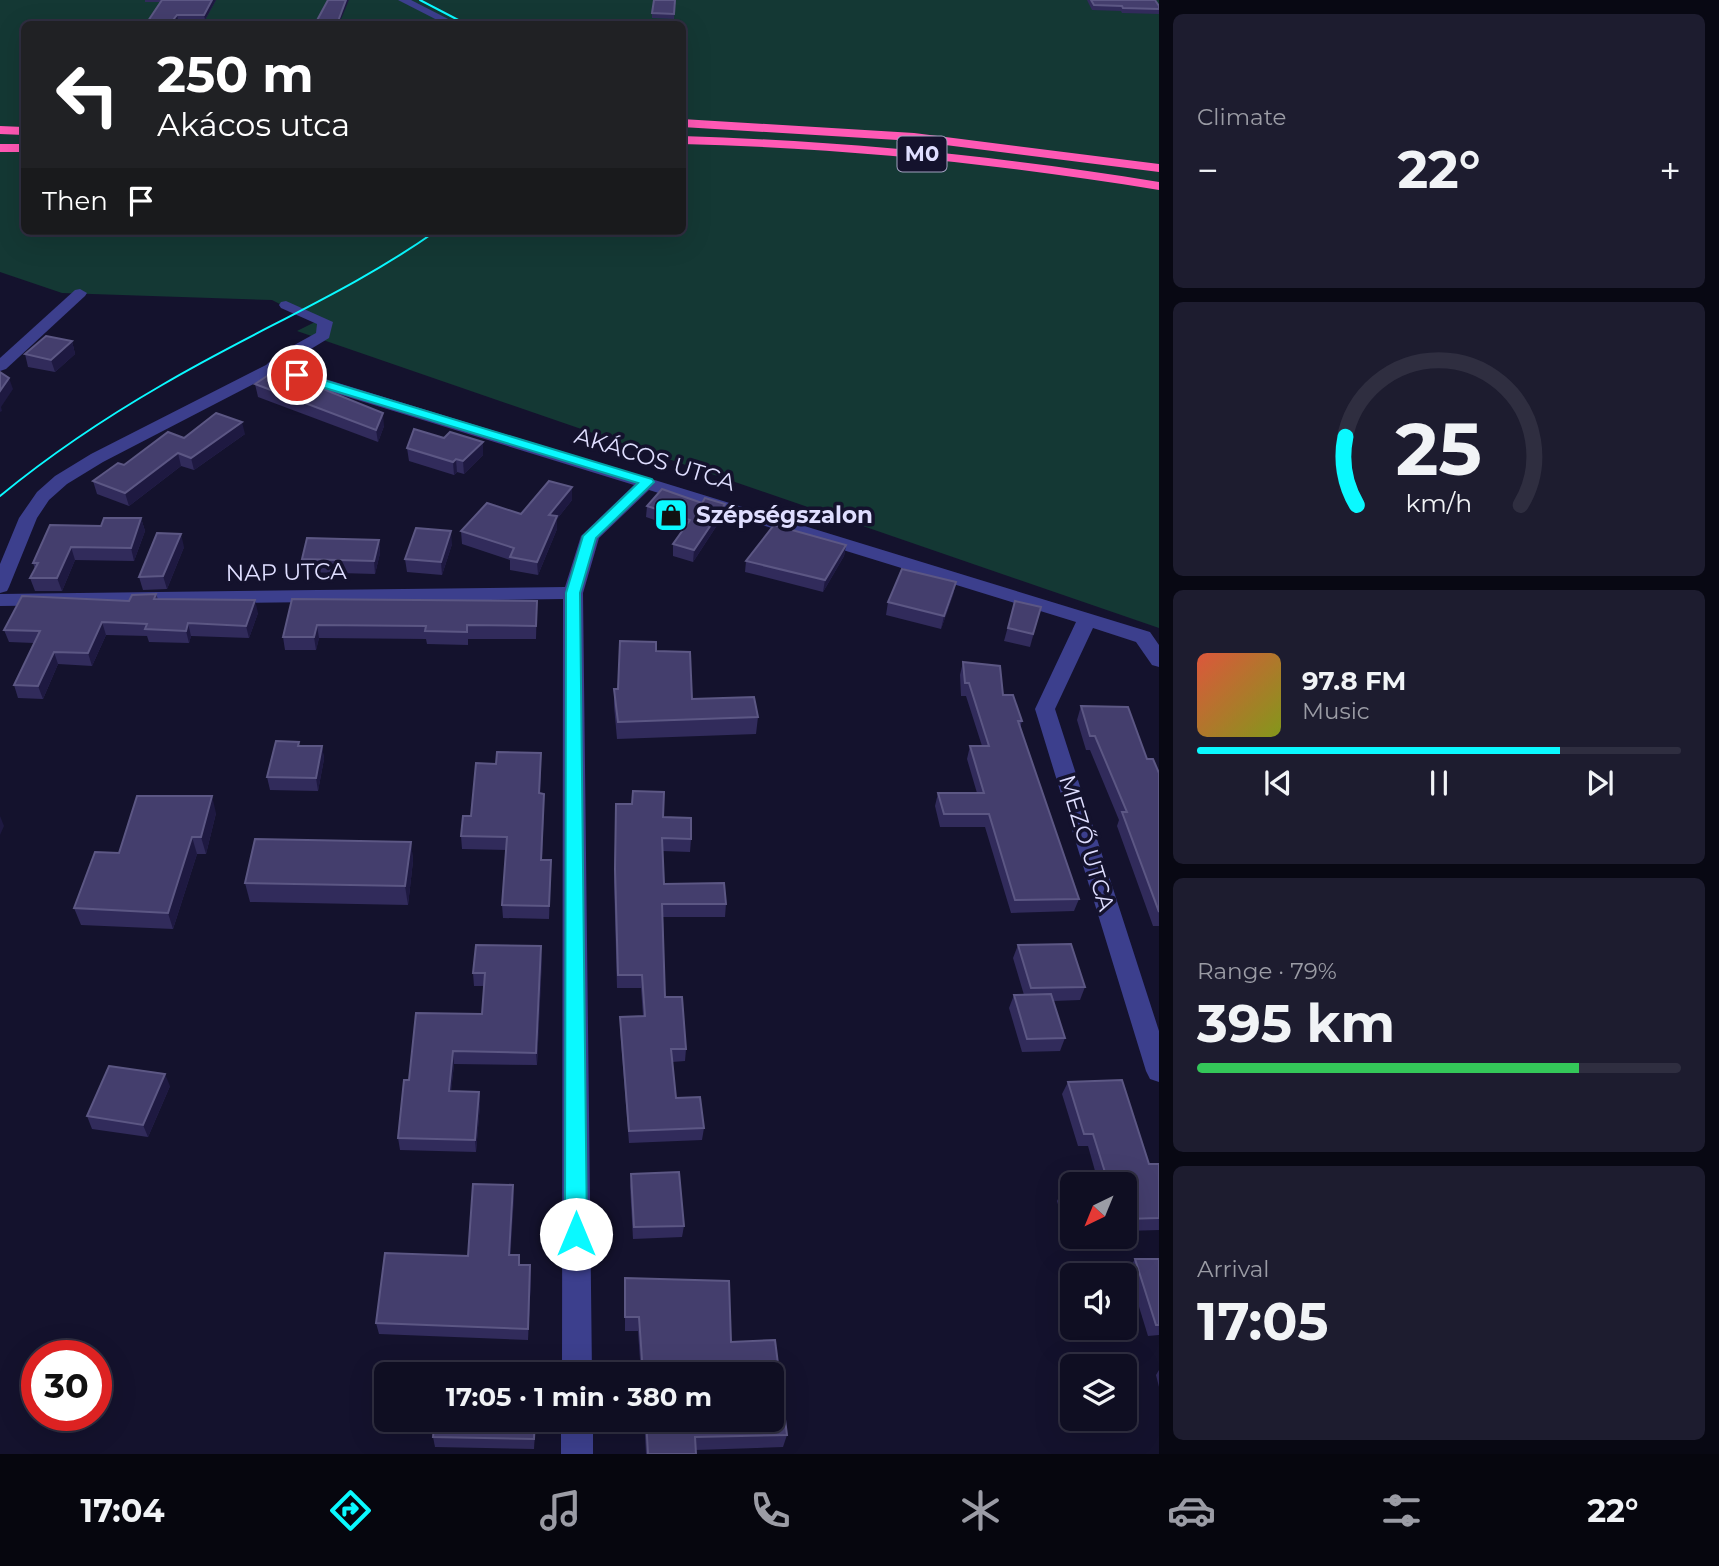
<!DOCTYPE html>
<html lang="en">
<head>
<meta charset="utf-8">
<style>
  :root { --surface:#0f0e22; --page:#1d1c2f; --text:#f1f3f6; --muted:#9b9ca5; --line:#2f2e40; --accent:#0af9ff }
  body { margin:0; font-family:Montserrat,sans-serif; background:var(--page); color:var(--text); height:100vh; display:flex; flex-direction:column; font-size:26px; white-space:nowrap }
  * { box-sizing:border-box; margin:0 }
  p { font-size:23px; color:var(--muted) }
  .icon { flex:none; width:38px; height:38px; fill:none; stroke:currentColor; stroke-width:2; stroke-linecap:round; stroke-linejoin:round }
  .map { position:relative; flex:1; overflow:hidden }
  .details { display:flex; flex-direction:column; gap:14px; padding:14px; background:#080813; width:560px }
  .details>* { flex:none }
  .guide { position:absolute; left:21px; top:21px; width:665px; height:214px; border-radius:10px; box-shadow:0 7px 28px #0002,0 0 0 2px var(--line); background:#202124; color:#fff; overflow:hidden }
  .needle { width:46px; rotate:223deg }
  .buttons { position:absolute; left:1060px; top:1172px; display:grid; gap:14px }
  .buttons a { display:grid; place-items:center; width:77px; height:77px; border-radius:10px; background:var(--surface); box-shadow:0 7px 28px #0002,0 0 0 2px var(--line); font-size:35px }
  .speed { position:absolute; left:21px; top:1340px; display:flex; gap:14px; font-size:35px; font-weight:700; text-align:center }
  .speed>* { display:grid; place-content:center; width:91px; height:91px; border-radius:50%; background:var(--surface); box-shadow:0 7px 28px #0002,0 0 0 2px var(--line); line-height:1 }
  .speed .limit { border:10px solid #d22; background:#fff; color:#111 }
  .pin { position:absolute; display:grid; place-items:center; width:60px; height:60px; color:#fff; margin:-30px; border:4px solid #fff; border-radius:50%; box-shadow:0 2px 7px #0007 }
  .me { position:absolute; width:77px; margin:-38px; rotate:0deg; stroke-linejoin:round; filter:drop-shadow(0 0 5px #0008) }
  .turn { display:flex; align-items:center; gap:24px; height:147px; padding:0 21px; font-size:32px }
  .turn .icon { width:91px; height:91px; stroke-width:2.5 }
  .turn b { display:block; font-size:49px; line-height:60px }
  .then { display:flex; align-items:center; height:66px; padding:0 21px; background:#0003; gap:14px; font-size:26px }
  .big { font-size:52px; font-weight:700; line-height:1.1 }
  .details .tile { flex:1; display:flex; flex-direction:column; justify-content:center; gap:10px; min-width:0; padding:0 24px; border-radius:10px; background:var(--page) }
  .details .dial { align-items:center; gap:0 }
  .dial svg { height:182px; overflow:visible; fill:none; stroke:var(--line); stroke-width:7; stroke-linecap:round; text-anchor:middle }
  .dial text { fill:var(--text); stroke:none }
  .song { display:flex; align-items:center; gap:21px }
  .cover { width:84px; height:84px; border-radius:10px; background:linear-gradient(135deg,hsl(10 70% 55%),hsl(70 70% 35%)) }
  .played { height:7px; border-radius:4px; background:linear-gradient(90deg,var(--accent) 75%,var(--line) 75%) }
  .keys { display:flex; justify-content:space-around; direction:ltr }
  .heat { display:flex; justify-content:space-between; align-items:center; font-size:38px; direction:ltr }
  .charge { height:10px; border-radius:5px; background:linear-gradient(90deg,#34c759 79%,var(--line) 0) }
  .trip { position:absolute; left:374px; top:1362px; width:410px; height:70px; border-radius:10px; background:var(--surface); box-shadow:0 7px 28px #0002,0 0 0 2px var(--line); font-weight:700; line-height:70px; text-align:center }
  .menu { display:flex; height:112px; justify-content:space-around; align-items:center; background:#06060e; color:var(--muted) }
  .menu .icon { width:49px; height:49px }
  .menu .active { color:var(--accent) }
  .menu b { font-size:32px; color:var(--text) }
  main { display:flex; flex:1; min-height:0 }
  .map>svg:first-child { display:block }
  .green { fill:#143834; fill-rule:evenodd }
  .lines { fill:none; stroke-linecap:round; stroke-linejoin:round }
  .minor { fill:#3c3f8d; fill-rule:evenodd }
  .highway { fill:#ff59b5; fill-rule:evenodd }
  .tram { stroke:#0af9ff; stroke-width:2 }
  .wall { fill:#312b5b }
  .shaded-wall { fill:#1e1941 }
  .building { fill:#443e6d; stroke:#5c5784; stroke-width:2 }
  .route { fill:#0af9ff; stroke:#06a2a6; stroke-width:2 }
  .labels { text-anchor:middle; stroke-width:7; stroke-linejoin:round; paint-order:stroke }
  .shield { fill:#14122d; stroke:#a2a1c0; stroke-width:2 }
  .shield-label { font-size:21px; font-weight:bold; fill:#dfdeff }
  .street-label { font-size:23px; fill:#dfdeff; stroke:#14122d }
  .poi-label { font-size:23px; font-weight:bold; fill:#dfdeff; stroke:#14122d; text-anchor:start }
</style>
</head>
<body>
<main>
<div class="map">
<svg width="1159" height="1454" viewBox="0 0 1159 1454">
  <rect width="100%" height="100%" fill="#14122d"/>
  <path class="green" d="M0 0H1159V628L297 331 315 322 272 300 62 293 0 272ZM24 24H682V231H24Z"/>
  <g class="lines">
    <g class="minor">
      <polygon points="398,0 411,0 458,24 445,24"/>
      <polygon points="80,289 87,293 85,296 6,369 0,371 0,358 75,290"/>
      <polygon points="286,301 333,322 329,338 283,366 1150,632 1159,645 1159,667 1152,665 1136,642 1093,628 1055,709 1159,1031 1159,1082 1150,1079 1146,1071 1035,709 1076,622 649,490 599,538 583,593 592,1374 562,1374 563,599 0,606 0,594 565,587 581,536 634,485 273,374 103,462 67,484 49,500 37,518 9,587 7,591 0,593 0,564 19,518 37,492 55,476 91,454 266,365 278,354 316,333 317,324 281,308 279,305 281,302"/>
      <rect x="561" y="1419" width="32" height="35"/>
    </g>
    <g class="highway">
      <polygon points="682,119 914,133 1159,164 1159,172 914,141 682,127"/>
      <polygon points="0,126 24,127 24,135 0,134"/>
      <path d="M682 136C843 141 1001 156 1159 182V190C1001 164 843 148 682 144Z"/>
      <rect x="0" y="144" width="24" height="8"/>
    </g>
    <g class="tram">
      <polyline points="420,0 466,24"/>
      <path d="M0 496C51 454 105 418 162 385 253 331 350 292 436 231"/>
    </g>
  </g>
  <g class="wall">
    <polygon points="145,0 216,0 205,20 178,20 175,24 146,24 160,2 145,2"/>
    <polygon points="675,0 674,19 652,18 652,13"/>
    <polygon points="1087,0 1155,0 1159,9 1159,14 1122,13 1121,11 1092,10"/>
    <polygon points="72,341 75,354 55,372 28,367 25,354"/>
    <polygon points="255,384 384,426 378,442 258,397"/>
    <polygon points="245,434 194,470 181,466 129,506 97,494 93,481 124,465 184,438"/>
    <polygon points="444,438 483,455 464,474 457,472 454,475 409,461 407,448"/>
    <polygon points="572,500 557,519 557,529 538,575 510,570 510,560 462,544 461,531"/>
    <polygon points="647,506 723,516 693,562 673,556 673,544 683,530 646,517"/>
    <polygon points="141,518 145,531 134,561 75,560 62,591 35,591 30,578 35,569 33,563 101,526"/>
    <polygon points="379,540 380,553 375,574 304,572 302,559"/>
    <polygon points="452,544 442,575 407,572 405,559"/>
    <polygon points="846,545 844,556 823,592 745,572 746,561"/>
    <polygon points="184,547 167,589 143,590 139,577"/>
    <polygon points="956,582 953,595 941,629 886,615 888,602"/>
    <polygon points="156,594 158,599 258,613 249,638 191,636 189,643 149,642 147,636 106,635 92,666 58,664 43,699 18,698 14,685 34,643 9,642 4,630"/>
    <polygon points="292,599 537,601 536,639 468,639 468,645 427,644 426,639 319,638 316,650 285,650 283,637"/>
    <polygon points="1015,601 1041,607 1030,647 1004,641"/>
    <polygon points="656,651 692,699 758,717 756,734 617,739 614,706 614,689 618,689"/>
    <polygon points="963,662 1003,695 1022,721 1020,728 1079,899 1074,911 1011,913 985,827 940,827 935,806 938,793 977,793 967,759 970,746 982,746 966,696 961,696 960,675"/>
    <polygon points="1081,706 1147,759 1159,773 1159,926 1153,926 1117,826 1119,820 1090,750 1086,750 1077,720"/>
    <polygon points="299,746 322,746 324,759 318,791 270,790 267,777"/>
    <polygon points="541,766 540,794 544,794 544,807 542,860 551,860 549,919 503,918 502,905 506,850 462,849 461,836 471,816"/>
    <polygon points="616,804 663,817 691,839 690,852 662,851 664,884 726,904 725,917 663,917 665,997 686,1049 685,1061 672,1062 676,1098 704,1128 702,1140 629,1143 620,1029 620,1017 643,1016 641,988 617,988 614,882"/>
    <polygon points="216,813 206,854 197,854 173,929 81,925 74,908 119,853"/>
    <polygon points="411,842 413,861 408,905 250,902 245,883"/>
    <polygon points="1018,945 1085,987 1080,1000 1053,1001 1065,1038 1060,1051 1022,1052 1009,1008 1014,995 1024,995 1013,958"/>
    <polygon points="542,959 537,1065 454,1064 451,1091 479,1092 480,1104 476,1152 400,1150 398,1138 409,1080 482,1014 484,986 474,986 473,973"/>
    <polygon points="1068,1082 1149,1164 1159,1164 1159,1230 1125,1231 1125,1185 1099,1185 1088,1146 1078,1146 1062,1094"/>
    <polygon points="170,1086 148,1137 92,1129 87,1116"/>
    <polygon points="631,1174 684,1226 682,1237 633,1239 630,1186"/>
    <polygon points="1063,1189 1073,1189 1073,1232 1066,1232 1057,1201"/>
    <polygon points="514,1197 510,1255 519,1255 520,1265 530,1265 531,1277 528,1340 379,1334 376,1323 468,1256"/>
    <polygon points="1135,1259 1159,1259 1159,1335 1148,1336 1128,1271"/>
    <polygon points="625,1278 729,1281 731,1342 775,1340 787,1435 783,1447 696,1450 696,1454 646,1454 644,1419 772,1419 772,1374 641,1374 638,1331 625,1331"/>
    <polygon points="1159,1370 1159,1387 1156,1375"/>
    <polygon points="435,1419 536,1419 534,1449 435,1447 433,1437"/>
  </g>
  <g class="shaded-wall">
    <polygon points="212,0 216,0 205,20 204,15"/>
    <polygon points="346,0 349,0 339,24 337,24"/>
    <polygon points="177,15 178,20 175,24 170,24"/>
    <polygon points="72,341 75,354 55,372 51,360"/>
    <polygon points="9,378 13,389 1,407 2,411 0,412 0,391"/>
    <polygon points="383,413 384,426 378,442 376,430"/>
    <polygon points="242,422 245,434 194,470 191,458"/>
    <polygon points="483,442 483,455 464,474 463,461"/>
    <polygon points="178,453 181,466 129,506 125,493"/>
    <polygon points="456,459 457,472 454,475 453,462"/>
    <polygon points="572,487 572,500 557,519 557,529 538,575 537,562 549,515"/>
    <polygon points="725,504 723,516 693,562 694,550"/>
    <polygon points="141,518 145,531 134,561 131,548"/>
    <polygon points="451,531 452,544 442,575 441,562"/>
    <polygon points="181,534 184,547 167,589 163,576"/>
    <polygon points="379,540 380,553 375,574 374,561"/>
    <polygon points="846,545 844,556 823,592 825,580"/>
    <polygon points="71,547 75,560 62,591 57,578"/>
    <polygon points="956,582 953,595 941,629 944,616"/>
    <polygon points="255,600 258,613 249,638 246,626"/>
    <polygon points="102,622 106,635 92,666 88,653"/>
    <polygon points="188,623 191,636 189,643 186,631"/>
    <polygon points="317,625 319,638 316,650 314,637"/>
    <polygon points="54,652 58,664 43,699 38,686"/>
    <polygon points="322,746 324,759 318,791 316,778"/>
    <polygon points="544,794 544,807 541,873 541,860"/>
    <polygon points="212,796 216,813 206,854 201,837"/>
    <polygon points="0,816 4,826 0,835"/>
    <polygon points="192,837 197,854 173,929 168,913"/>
    <polygon points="411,842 413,861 408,905 405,886"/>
    <polygon points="551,860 551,873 549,919 549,906"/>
    <polygon points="541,946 542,959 537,1065 536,1053"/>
    <polygon points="453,1051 454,1064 450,1103 449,1091"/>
    <polygon points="165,1074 170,1086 148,1137 143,1125"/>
    <polygon points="479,1092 480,1104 476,1152 475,1140"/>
    <polygon points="513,1185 514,1197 510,1267 509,1255"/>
    <polygon points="530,1265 531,1277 528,1340 528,1329"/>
  </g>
  <g class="building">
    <polygon points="162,0 212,0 204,15 177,15 170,24 146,24"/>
    <polygon points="328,0 346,0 337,24 315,24"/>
    <polygon points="654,0 675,0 674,14 652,13"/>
    <polygon points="1091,0 1155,0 1159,6 1159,9 1123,8 1122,6 1094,5"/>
    <polygon points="46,336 72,341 51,360 25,354"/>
    <polygon points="276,370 383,413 376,430 255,384"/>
    <polygon points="0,372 9,378 0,391"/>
    <polygon points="216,413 242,422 191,458 178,453 125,493 93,481 118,463 124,465 168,432 184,438"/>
    <polygon points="414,429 444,438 450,432 483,442 463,461 456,459 453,462 407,448"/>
    <polygon points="549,481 572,487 549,515 557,516 537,562 510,557 514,548 461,531 487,503 521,514"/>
    <polygon points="662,489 702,503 705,498 725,504 694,550 673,544 690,520 647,506"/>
    <polygon points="104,518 141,518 131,548 71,547 57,578 30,578 38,563 33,563 50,525 101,526"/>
    <polygon points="774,525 846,545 825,580 746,561"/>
    <polygon points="416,528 451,531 441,562 405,559"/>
    <polygon points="157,533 181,534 163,576 139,577"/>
    <polygon points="307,538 379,540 374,561 302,559"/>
    <polygon points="902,569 956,582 944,616 888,602"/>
    <polygon points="156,594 154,599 255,600 246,626 188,623 186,631 145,629 147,624 102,622 88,653 54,652 38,686 14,685 40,631 4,630 22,596 129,601 132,595"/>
    <polygon points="292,599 537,601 536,626 467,625 467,632 425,631 426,626 317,625 314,637 283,637"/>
    <polygon points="1015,601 1041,607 1033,634 1008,628"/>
    <polygon points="620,641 656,642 656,651 690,652 692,699 754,697 758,717 618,722 614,689 618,689"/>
    <polygon points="963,662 1000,666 1003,695 1013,695 1022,721 1018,721 1079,899 1015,900 989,814 944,814 938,793 984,793 970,746 989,746 969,683 965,683"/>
    <polygon points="1081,706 1128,707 1147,759 1153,759 1159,773 1159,912 1122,812 1127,812 1095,736 1090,736"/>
    <polygon points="276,741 299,742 298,746 322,746 316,778 267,777"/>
    <polygon points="497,752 541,753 539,793 544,794 541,860 551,860 549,906 502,905 507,837 461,836 463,816 471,816 476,763 496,764"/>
    <polygon points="633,791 664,792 663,817 691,818 691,839 662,838 664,884 724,883 726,904 662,904 665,997 682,997 686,1049 671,1049 676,1098 700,1097 704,1128 629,1131 620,1017 645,1016 642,975 618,975 615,869 616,804 632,804"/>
    <polygon points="137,796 212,796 201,837 192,837 168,913 74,908 95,852 119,853"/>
    <polygon points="255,839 411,842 405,886 245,883"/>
    <polygon points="1071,944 1085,987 1031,988 1018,945"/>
    <polygon points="476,945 541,946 536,1053 453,1051 449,1091 479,1092 475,1140 398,1138 404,1080 409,1080 416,1013 482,1014 485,973 473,973"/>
    <polygon points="1051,994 1065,1038 1027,1039 1014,995"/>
    <polygon points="109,1066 165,1074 143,1125 87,1116"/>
    <polygon points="1122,1080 1149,1164 1159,1164 1159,1218 1125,1219 1125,1185 1109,1185 1093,1134 1084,1134 1068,1082"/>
    <polygon points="679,1172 684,1226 634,1227 631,1174"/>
    <polygon points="473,1184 513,1185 509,1255 519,1255 519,1265 530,1265 528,1329 376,1323 385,1253 468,1256"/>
    <polygon points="1063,1189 1073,1189 1073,1221 1072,1221"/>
    <polygon points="1135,1259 1159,1259 1159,1325 1156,1325"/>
    <polygon points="625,1278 729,1281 731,1342 775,1340 787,1435 695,1437 696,1454 648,1454 646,1419 772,1419 772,1374 643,1374 639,1317 625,1317"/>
    <polygon points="475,1368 510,1369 510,1374 474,1374"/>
    <polygon points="435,1419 535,1419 534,1439 433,1437"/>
  </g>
  <polygon class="route" points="297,372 652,479 654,482 596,538 580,593 587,1234 584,1242 576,1245 568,1242 565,1234 566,593 583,536 638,483 292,378 292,373"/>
  <defs>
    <g id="shop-square" transform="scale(1.75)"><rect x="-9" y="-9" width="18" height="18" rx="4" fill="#0af9ff" stroke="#14122d"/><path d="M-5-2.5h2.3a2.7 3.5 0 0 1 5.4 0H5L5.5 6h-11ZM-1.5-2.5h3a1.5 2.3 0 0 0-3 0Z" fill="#111"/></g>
  </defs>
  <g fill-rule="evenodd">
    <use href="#shop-square" x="671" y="515"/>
  </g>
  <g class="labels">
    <rect class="shield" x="897.5" y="136.5" width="49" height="35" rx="5"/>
    <g class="shield-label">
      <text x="922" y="161">M0</text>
    </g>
    <g class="street-label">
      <text transform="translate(655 459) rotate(17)" y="8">AKÁCOS UTCA</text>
      <text transform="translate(286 572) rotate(-1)" y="8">NAP UTCA</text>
      <text transform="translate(1087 843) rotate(73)" y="8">MEZŐ UTCA</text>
    </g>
    <g class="poi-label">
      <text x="696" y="523">Szépségszalon</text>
    </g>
  </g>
</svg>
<div class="buttons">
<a><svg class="needle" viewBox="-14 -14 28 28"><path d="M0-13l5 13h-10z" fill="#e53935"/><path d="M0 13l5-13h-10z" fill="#9b9ca5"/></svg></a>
<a><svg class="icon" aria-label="sound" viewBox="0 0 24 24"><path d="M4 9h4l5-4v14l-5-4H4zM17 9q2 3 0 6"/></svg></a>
<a><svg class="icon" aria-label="layers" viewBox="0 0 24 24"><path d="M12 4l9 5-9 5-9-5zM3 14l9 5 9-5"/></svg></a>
</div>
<div class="speed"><div class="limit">30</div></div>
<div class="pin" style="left:297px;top:375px;background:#d93025"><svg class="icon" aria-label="arrive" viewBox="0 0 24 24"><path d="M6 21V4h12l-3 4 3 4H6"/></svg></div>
<svg class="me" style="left:576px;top:1234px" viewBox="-20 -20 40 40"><circle r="19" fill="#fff"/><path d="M0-13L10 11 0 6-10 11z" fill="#0af9ff"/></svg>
<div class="trip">17:05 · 1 min · 380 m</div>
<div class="guide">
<div class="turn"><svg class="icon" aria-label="left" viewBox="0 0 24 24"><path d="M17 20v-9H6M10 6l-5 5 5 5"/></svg><div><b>250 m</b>Akácos utca</div></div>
<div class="then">Then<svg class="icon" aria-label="arrive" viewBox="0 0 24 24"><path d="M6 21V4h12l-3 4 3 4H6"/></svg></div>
</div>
</div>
<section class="details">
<div class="tile"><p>Climate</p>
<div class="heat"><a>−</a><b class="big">22°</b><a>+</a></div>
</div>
<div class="tile dial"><svg viewBox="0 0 100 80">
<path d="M14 69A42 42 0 1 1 86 69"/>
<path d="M14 69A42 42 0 0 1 9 39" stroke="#0af9ff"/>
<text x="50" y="56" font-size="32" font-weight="700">25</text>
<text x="50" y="72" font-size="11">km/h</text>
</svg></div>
<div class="tile">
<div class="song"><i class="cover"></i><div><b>97.8 FM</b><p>Music</p></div></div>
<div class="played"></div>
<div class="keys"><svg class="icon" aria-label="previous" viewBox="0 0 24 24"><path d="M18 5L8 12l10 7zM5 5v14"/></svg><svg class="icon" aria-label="pause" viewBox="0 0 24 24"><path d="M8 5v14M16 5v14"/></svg><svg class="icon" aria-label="next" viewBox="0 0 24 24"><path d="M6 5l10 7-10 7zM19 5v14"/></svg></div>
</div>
<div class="tile"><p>Range · 79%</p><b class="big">395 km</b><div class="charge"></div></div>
<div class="tile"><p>Arrival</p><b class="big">17:05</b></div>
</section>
</main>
<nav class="menu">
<b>17:04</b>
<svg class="icon active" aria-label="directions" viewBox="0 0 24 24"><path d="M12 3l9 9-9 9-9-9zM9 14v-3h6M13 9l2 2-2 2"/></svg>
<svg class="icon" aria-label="music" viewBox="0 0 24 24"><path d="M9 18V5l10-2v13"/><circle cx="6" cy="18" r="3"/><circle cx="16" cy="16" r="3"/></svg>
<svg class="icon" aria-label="phone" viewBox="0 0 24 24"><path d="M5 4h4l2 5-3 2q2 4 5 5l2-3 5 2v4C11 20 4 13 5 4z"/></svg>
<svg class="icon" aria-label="climate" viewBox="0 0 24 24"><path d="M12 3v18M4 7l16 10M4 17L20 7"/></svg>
<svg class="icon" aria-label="car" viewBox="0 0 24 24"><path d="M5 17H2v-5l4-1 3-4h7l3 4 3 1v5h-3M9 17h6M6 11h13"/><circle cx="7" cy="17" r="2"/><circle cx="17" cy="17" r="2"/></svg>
<svg class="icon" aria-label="filters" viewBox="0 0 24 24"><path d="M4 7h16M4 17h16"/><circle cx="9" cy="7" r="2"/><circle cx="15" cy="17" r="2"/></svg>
<b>22°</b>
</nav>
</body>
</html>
